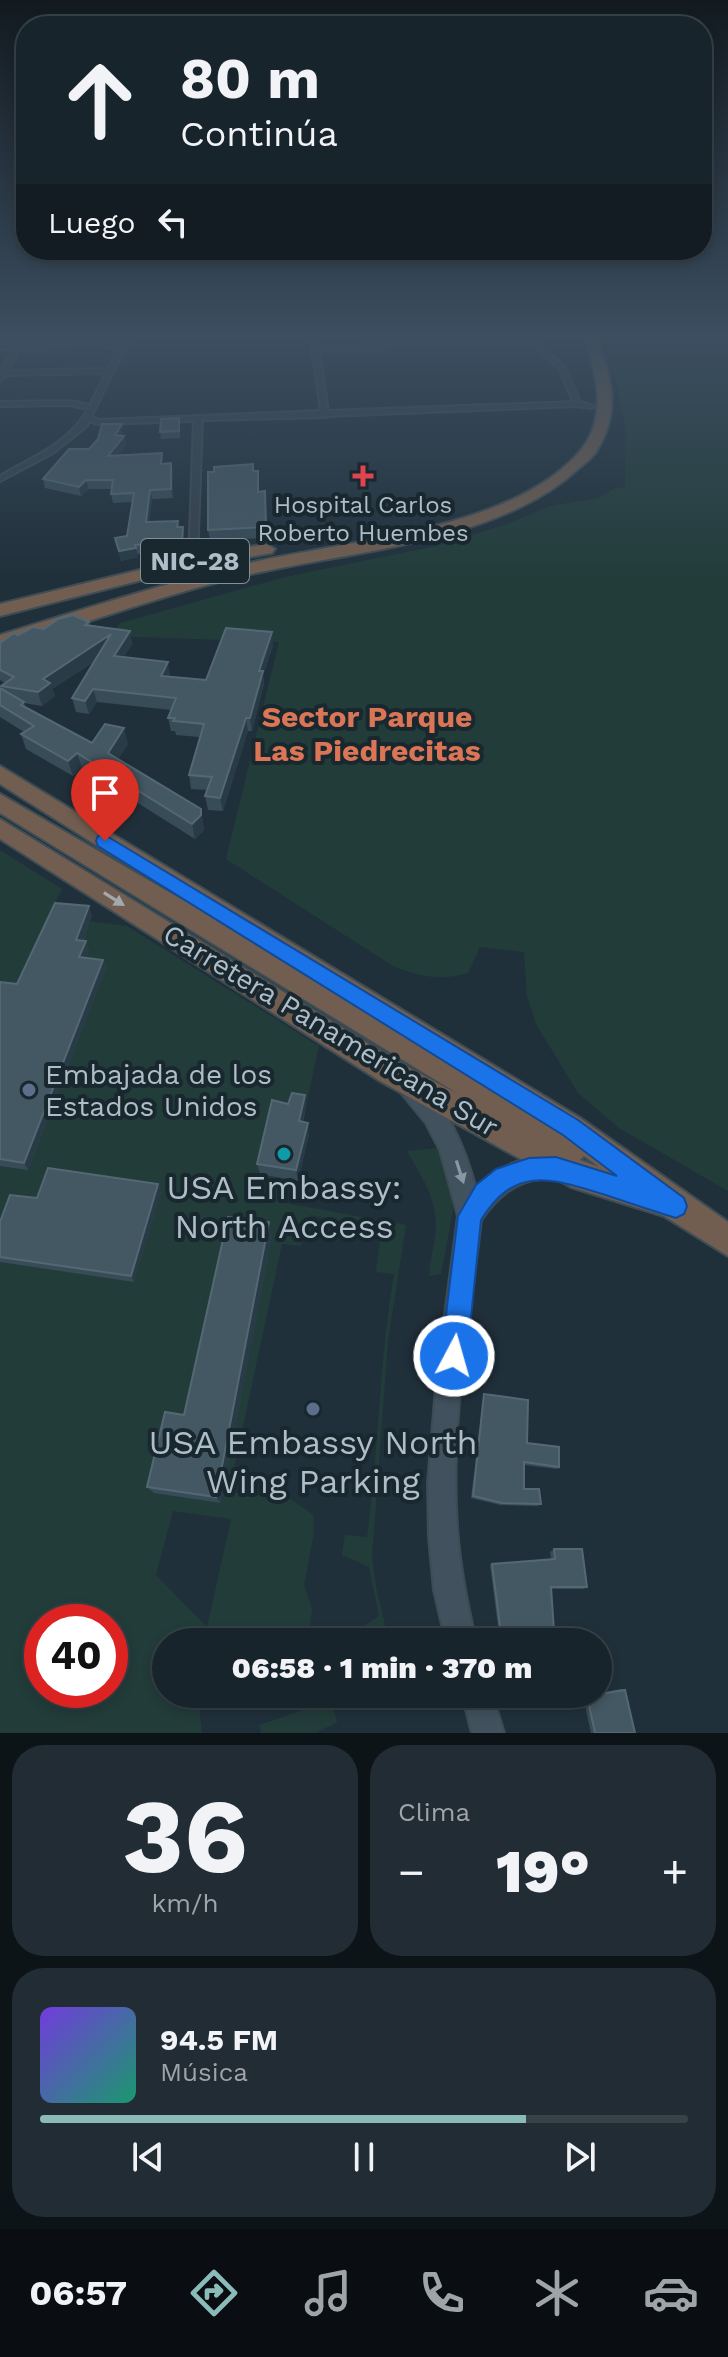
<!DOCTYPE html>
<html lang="es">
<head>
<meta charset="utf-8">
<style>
  :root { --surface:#18242c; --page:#212c34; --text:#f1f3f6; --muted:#9fa4a9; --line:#364148; --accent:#8bbbb9 }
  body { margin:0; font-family:"Work Sans",sans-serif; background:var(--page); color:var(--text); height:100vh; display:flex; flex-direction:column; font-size:30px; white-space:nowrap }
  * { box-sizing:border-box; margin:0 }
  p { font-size:26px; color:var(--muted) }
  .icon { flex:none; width:44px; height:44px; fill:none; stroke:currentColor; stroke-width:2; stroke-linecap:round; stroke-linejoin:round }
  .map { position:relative; height:1733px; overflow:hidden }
  .drawer { display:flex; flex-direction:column; gap:12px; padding:12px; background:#0d1418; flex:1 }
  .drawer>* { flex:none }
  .top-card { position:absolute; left:16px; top:16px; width:696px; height:244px; border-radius:32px; box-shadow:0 4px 12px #0003,0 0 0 2px var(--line); background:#18242c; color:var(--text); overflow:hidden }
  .speed { position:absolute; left:24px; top:1604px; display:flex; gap:16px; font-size:40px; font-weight:700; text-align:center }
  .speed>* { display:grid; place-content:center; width:104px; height:104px; border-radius:50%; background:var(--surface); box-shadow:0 4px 12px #0003,0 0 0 2px var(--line); line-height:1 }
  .speed .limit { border:12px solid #d22; background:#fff; color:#111 }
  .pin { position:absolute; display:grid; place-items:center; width:68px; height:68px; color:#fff; margin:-82px -34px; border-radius:50% 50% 50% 0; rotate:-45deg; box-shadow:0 0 8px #0007 }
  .pin .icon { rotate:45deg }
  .me { position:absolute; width:88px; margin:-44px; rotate:6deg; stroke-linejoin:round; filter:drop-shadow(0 0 6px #0008) }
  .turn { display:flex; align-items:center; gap:28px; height:168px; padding:0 32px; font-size:36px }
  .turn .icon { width:104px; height:104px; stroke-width:2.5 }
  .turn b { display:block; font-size:56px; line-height:68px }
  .then { display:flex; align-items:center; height:76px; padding:0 32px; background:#0003; gap:16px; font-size:30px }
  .big { font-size:60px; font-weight:800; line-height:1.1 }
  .drawer .card { flex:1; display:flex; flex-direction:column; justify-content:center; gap:12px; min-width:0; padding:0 28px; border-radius:32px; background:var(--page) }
  .drawer .dial { align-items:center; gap:0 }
  .dial b { font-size:104px; line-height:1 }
  .song { display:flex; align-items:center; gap:24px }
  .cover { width:96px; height:96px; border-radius:12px; background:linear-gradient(135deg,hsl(260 70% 55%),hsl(160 70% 35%)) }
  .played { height:8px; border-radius:4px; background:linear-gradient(90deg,var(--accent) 75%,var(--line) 75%) }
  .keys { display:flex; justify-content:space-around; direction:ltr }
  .heat { display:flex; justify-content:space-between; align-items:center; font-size:44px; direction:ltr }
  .drawer .tiles { flex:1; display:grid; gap:12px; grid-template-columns:1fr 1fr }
  .card:last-child { grid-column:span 2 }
  .trip { position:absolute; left:152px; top:1628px; width:460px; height:80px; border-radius:40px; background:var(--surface); box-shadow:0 4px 12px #0003,0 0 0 2px var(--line); font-weight:800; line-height:80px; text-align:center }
  .tab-bar { display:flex; height:128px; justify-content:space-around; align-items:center; background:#0a0e12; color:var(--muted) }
  .tab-bar .icon { width:56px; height:56px }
  .tab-bar .active { color:var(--accent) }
  .tab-bar b { font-size:36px; color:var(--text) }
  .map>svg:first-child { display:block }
  .green { fill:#223c3a; fill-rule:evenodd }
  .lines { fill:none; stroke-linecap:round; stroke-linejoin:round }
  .street-casing { stroke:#3d4b54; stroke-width:4 }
  .secondary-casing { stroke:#3d4b54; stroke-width:4 }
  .highway-casing { stroke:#3e4d55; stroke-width:4 }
  .street { fill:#34424b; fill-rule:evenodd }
  .secondary { fill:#41525e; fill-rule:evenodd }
  .highway { fill:#715e50; fill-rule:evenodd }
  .wall { fill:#374c57 }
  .shaded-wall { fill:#283b47 }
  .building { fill:#445863; stroke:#546873; stroke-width:2 }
  .oneway { fill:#a2aaaf }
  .oneway2 { fill:#8898a2 }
  .route { fill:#1a73e8; stroke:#114b97; stroke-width:2 }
  .health-dot { fill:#e0444e; stroke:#19272f; stroke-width:3 }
  .service-dot { fill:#5c6f8a; stroke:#19272f; stroke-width:3 }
  .culture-dot { fill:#0f9aa8; stroke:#19272f; stroke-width:3 }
  .labels { text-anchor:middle; stroke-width:8; stroke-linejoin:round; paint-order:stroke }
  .far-poi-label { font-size:24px; fill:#aebdc7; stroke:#19272f }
  .shield { fill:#19272f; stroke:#819099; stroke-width:2 }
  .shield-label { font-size:26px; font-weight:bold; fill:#aebdc7 }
  .street-label { font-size:28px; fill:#aebdc7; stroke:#19272f }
  .poi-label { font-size:28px; fill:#aebdc7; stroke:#19272f; text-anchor:start }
  .neighbourhood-label { font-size:30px; font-weight:bold; fill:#da7656; stroke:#19272f }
  .near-poi-label { font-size:34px; fill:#aebdc7; stroke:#19272f }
</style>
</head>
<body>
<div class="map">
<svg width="728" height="1733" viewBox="0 0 728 1733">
  <rect width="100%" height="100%" fill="#20303b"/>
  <g class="green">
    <path d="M606 336H728V1191L619 1128 578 1093 536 1024 527 996 524 952 480 947 468 973C440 981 421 977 393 966L226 859 279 642 112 636 120 623 285 577 436 546 507 524 550 506 598 498 615 488 625 487 626 429Z"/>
    <path d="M0 850 62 889 48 916 127 926 319 1046 285 1203 406 1225 388 1341 372 1556 376 1587 389 1642H356L354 1632 379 1616 369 1567 342 1555 345 1535 367 1537C379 1449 379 1361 394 1274L376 1272 381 1231 310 1215 301 1246 282 1244 229 1492 291 1499 313 1515 314 1532 304 1585 312 1609 308 1642H166V1694H198L202 1733H0V1262L42 1205 0 1242V1166L105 968 83 965 11 1015 0 989ZM271 1235V1236L221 1503 190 1423ZM173 1511 231 1519 207 1627 156 1575ZM42 1622H110V1690H42Z"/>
    <path d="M437 1148 449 1160 453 1211 441 1274 429 1276C430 1259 436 1240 436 1224 436 1197 420 1174 407 1151Z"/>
    <polygon points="332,1700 337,1722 316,1733 261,1733 259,1725"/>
  </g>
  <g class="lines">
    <g class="street-casing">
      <path id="street" d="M20 336H26L22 345 121 343 125 336H131L91 417 99 420 321 411 310 336H316L318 348 530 336 564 366 580 402 595 406 591 408 577 406 328 416 325 417 202 420 197 562 193 565 189 562 194 421 98 424 89 421 87 426 53 453 0 481V476C31 458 71 442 88 409L70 405 0 406V402L70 401 90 405 106 373 6 375 0 381V372L13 349H0V345H15ZM528 341 559 368 573 402 328 411 319 352ZM119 347 108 369 8 371 20 349Z"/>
    </g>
    <g class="secondary-casing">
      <g id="secondary">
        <path d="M409 1079C445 1093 467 1155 476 1189 498 1166 535 1148 567 1161L570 1169 567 1177C558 1180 552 1179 542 1179 515 1180 496 1198 481 1220 469 1325 448 1433 458 1539 461 1574 468 1608 476 1642H446L434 1590 429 1537 428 1483 437 1376 458 1216 440 1150 426 1123 398 1089 401 1082Z"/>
        <polygon points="462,1694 492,1694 504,1733 472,1733"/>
      </g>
    </g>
    <g class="highway-casing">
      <g id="highway">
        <path d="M584 336H597C611 380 622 410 596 452 591 459 584 464 578 469 494 547 330 552 222 581 147 600 75 628 0 647V635C81 610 162 584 245 564 343 540 511 532 580 451 609 417 596 374 584 336Z"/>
        <polygon points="266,544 275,549 272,553 193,567 0,616 0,604 193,557"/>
        <path d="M0 766 580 1118 728 1222V1256L664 1216 571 1187 380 1081 0 839V819L400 1063 460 1095 0 813V794L186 902 0 784ZM584 1156 599 1167 580 1160Z"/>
      </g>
    </g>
    <use href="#street" class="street"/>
    <use href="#secondary" class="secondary"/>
    <use href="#highway" class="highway"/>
  </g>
  <g class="wall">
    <polygon points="180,425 180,438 161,439 160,432"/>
    <polygon points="123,433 122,436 124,436 126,445 118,455 163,464 171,463 173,472 173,498 152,499 149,522 178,521 179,527 184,536 183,552 137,554 138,557 121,561 115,538 127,536 132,502 113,503 111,494 112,489 89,489 81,496 45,488 43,479"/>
    <polygon points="253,464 254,471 258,471 259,492 265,491 267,538 210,540 208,530 214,472"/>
    <polygon points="89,622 90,625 130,631 132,644 124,657 170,675 169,677 206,680 273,646 263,675 264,684 252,731 248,731 223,811 208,810 205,796 208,790 191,789 189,775 200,737 176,735 175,731 171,731 168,718 171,710 97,702 89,714 76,712 72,698 95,661 52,689 55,696 42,706 24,703 26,708 92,743 128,744 118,759 201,809 204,830 195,839 82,768 73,776 26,749 21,734 24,732 0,717 0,688 2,689 1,686 5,683 0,680 0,643 18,635 44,629"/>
    <polygon points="92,915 83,941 89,950 86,958 103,960 106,968 28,1170 0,1166 0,982 17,984"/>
    <polygon points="306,1106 303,1122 309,1134 298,1181 260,1174 257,1164"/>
    <polygon points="158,1184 161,1191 134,1282 0,1262 0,1222 37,1198"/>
    <polygon points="272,1235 221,1503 154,1493 147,1487 184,1415"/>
    <polygon points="484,1394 527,1443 559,1467 557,1469 524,1465 524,1489 541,1504 538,1506 500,1505 471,1498"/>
    <polygon points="554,1549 587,1587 584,1589 551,1589 554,1631 580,1642 500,1642 490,1565 492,1564 551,1559 550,1552"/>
    <polygon points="621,1689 625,1690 635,1733 591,1733 583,1696"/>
  </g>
  <g class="shaded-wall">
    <polygon points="122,424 123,433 117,444 115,435"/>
    <polygon points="124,436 126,445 109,465 108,456"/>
    <polygon points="171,463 173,472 173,498 171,489"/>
    <polygon points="86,480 89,489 81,496 79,487"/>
    <polygon points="150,490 152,499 148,532 146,522"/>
    <polygon points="183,527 184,536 183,552 182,542"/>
    <polygon points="136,548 138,557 121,561 119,551"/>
    <polygon points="130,631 132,644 117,669 114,656"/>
    <polygon points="272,632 273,646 263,675 264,684 252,731 250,718 259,671"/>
    <polygon points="111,634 114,648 52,689 55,696 42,706 38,692 43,679"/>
    <polygon points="168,662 170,675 163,690 161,676"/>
    <polygon points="93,689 97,702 89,714 85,701"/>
    <polygon points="246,718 248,731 223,811 220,798"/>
    <polygon points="124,728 128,744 112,768 108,753"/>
    <polygon points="77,753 82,768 73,776 68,761"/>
    <polygon points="201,809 204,830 195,839 192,824"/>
    <polygon points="89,906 92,915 80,949 76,940"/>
    <polygon points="86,941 89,950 83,965 79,957"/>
    <polygon points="103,960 106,968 28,1170 24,1163"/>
    <polygon points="305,1095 306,1106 300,1132 299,1121"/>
    <polygon points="308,1123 309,1134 298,1181 296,1170"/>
    <polygon points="158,1184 161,1191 134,1282 131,1276"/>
    <polygon points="269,1222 272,1235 221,1503 216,1497"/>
  </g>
  <g class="building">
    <polygon points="179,418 179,431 160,432 161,419"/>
    <polygon points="102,424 122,424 115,435 124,436 108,456 162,453 161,464 171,463 171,489 150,490 146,522 178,521 177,527 183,527 182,542 135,545 136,548 119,551 115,538 127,536 134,493 111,494 113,480 86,480 79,487 43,479 69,449 89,449 98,439"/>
    <polygon points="253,464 253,471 258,471 258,492 265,491 266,527 208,530 208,472 214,472 214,467"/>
    <polygon points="73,615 89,622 85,625 130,631 114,656 168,662 161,676 206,680 226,628 272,632 259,671 263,671 250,718 246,718 220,798 205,796 212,777 189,775 204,724 173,721 175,718 168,718 176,698 93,689 85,701 72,698 111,634 43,679 50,683 38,692 1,686 14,677 0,670 0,643 14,633 18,635 33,627 44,629 58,619"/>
    <polygon points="0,688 24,702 21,705 92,743 105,724 124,728 108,753 201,809 201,815 192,824 77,753 68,761 21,734 34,726 0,705"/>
    <polygon points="55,903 89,906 76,940 86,941 79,957 103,960 24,1163 0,1159 0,982 17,984"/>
    <polygon points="292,1093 305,1095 299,1121 308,1123 296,1170 257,1164 272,1100 288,1104"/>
    <polygon points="48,1168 158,1184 131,1276 0,1257 0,1222 10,1195 37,1198"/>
    <polygon points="228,1217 269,1222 216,1497 147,1487 165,1412 184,1415"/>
    <polygon points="484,1394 528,1400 527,1443 559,1447 559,1467 524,1462 524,1489 539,1489 541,1504 502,1503 473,1496"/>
    <polygon points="554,1549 582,1549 587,1587 551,1587 554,1631 578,1630 580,1642 502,1642 492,1564 555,1559"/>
    <polygon points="625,1690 635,1733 595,1733 587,1696"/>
    <polygon points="499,1694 529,1694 499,1696"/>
  </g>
  <defs><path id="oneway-solid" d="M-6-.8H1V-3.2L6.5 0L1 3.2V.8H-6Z" transform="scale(2)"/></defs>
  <use class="oneway" href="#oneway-solid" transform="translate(114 899) rotate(32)"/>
  <use class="oneway2" href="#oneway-solid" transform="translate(460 1172) rotate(72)"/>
  <linearGradient id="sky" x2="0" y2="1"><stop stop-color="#121a20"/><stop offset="0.58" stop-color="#3c4e60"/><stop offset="1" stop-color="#3c4e60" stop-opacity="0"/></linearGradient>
  <rect width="728" height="579" fill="url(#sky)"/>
  <path class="route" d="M105 835 578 1120 684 1198 687 1206 684 1214 676 1218C650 1210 624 1201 599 1193 547 1177 514 1167 481 1220L467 1356 463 1365 454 1369 445 1365 441 1356 458 1216 476 1185 496 1169 529 1158 556 1157 617 1176 563 1135 98 846 96 841 98 836Z"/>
  <path class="health-dot" d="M359 464h8v8h8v8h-8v8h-8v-8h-8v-8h8z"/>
  <g class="service-dot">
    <circle cx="29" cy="1090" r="8"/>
    <circle cx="313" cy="1409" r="8"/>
  </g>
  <circle class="culture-dot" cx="284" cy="1154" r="8"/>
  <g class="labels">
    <g class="far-poi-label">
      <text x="363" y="513">Hospital Carlos<tspan x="363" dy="28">Roberto Huembes</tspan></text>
    </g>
    <rect class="shield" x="141" y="539" width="108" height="44" rx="6"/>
    <g class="shield-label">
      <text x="195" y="570">NIC-28</text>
    </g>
    <g class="street-label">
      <text transform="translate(331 1030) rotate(31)" y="10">Carretera Panamericana Sur</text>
    </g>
    <g class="poi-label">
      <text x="45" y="1084">Embajada de los<tspan x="45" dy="32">Estados Unidos</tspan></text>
    </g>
    <g class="neighbourhood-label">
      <text x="367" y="727">Sector Parque<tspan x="367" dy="34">Las Piedrecitas</tspan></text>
    </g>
    <g class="near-poi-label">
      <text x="284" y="1199">USA Embassy:<tspan x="284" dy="39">North Access</tspan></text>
      <text x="313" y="1454">USA Embassy North<tspan x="313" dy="39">Wing Parking</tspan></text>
    </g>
  </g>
</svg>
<div class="speed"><div class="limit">40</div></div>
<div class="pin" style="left:105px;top:841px;background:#d93025"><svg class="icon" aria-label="arrive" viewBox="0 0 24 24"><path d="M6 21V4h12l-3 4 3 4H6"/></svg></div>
<svg class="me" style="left:454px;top:1356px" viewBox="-20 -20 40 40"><circle r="17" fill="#1a73e8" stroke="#fff" stroke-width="3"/><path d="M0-11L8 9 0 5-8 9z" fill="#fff"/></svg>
<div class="trip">06:58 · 1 min · 370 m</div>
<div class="top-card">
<div class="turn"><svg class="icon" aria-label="ahead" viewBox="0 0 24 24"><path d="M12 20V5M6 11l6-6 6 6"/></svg><div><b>80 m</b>Continúa</div></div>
<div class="then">Luego<svg class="icon" aria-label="left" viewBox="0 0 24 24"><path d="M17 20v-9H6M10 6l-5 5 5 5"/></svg></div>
</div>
</div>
<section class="drawer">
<div class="tiles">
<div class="card dial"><b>36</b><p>km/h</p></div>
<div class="card"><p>Clima</p>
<div class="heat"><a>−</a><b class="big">19°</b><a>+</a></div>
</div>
<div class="card">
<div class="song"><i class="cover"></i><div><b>94.5 FM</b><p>Música</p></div></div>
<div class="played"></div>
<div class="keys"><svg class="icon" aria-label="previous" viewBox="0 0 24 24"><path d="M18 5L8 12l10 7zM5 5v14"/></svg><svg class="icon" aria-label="pause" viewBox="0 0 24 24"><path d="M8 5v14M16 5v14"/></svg><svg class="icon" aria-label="next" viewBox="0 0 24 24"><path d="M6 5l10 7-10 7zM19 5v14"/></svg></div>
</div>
</div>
</section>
<nav class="tab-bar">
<b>06:57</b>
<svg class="icon active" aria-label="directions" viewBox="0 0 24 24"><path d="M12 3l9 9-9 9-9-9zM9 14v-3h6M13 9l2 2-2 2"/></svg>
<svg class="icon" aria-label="music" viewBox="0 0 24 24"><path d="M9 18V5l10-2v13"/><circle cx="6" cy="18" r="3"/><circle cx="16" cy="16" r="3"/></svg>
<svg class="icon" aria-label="phone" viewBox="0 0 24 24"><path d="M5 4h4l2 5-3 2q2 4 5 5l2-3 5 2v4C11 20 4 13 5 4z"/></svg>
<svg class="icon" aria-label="climate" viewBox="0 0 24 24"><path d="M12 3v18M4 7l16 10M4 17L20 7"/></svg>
<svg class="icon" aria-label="car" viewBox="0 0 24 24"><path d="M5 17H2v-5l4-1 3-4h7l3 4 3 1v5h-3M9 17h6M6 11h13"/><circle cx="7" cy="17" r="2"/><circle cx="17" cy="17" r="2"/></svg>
</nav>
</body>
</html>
